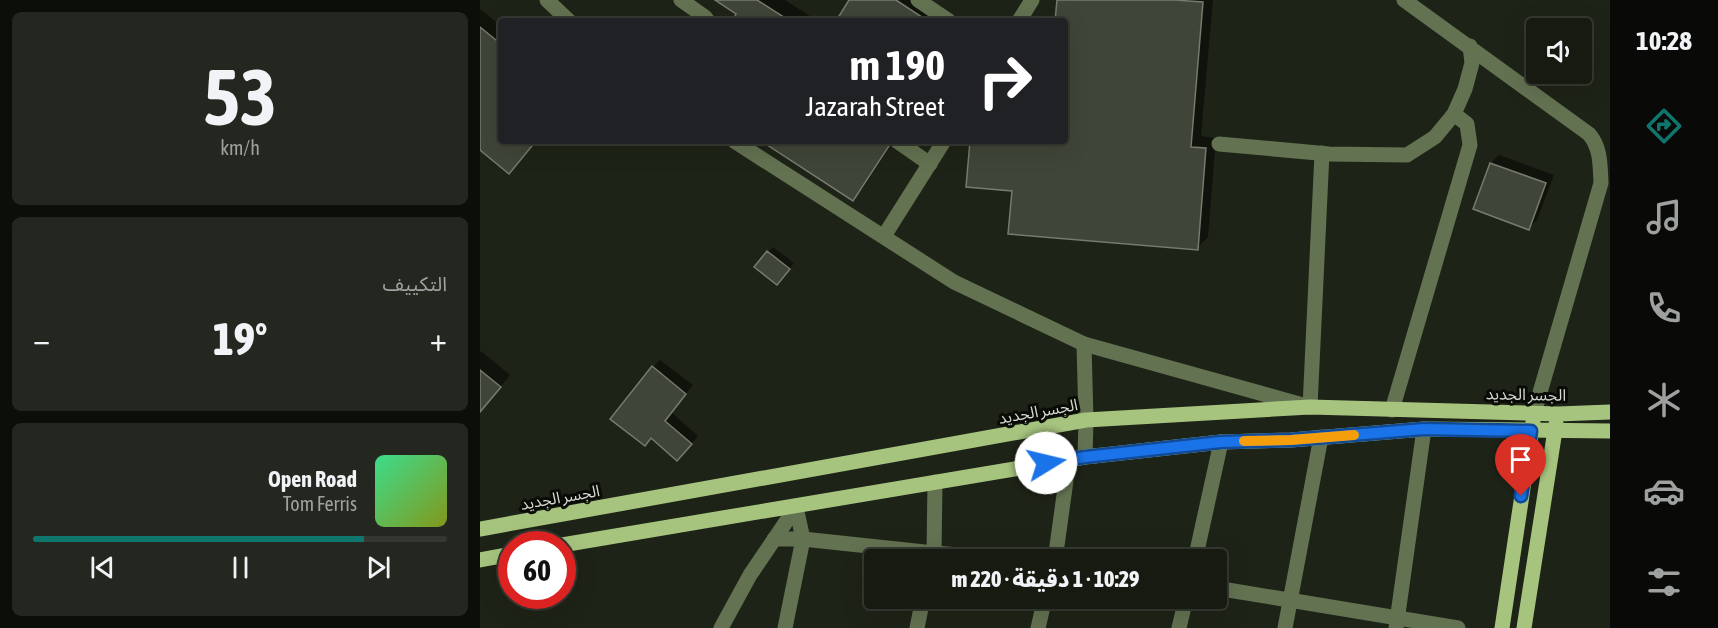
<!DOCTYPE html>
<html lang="ar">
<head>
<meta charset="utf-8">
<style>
  :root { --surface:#161a11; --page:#23271f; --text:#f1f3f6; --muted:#9ea19f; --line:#353831; --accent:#0f766e }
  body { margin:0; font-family:"Asap Condensed","Noto Sans Arabic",sans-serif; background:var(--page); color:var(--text); direction:rtl; height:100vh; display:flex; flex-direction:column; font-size:22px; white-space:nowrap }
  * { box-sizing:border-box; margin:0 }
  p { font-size:20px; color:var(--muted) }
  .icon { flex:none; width:33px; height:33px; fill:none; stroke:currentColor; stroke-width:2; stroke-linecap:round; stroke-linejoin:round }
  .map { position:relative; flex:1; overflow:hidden; direction:ltr }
  .side { display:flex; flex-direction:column; gap:12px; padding:12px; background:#0c0e09; width:480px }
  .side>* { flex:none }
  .hud { position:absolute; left:18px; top:18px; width:570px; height:126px; border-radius:6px; box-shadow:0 6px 24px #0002,0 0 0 2px var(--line); direction:rtl; background:#202124; color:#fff; overflow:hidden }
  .buttons { position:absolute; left:1046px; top:18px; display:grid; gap:12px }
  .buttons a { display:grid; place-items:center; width:66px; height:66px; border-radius:6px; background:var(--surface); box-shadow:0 6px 24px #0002,0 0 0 2px var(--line); font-size:30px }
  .speed { position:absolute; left:18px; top:531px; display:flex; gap:12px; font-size:30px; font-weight:700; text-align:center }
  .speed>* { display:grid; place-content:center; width:78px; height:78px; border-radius:50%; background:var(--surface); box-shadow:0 6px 24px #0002,0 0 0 2px var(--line); line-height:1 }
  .speed .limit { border:9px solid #d22; background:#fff; color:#111 }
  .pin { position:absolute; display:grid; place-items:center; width:51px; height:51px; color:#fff; margin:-62px -26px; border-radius:50% 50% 50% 0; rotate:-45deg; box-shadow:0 0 6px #0007 }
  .pin .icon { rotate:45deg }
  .me { position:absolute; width:66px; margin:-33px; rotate:81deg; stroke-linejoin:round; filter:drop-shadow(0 0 4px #0008) }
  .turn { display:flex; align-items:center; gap:21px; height:126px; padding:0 24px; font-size:27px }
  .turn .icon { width:78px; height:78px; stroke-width:2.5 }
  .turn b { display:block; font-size:42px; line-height:51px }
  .big { font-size:45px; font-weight:800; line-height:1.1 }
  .side .tile { flex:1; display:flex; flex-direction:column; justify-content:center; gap:9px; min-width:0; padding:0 21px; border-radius:9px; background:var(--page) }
  .side .dial { align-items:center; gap:0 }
  .dial b { font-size:78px; line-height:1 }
  .song { display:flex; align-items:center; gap:18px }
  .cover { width:72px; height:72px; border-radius:9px; background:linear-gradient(135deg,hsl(150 70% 55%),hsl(70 70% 35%)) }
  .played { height:6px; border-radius:3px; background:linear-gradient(90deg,var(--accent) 80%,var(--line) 80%) }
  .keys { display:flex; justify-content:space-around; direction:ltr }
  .heat { display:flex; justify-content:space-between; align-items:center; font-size:33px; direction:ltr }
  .trip { position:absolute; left:384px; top:549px; width:363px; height:60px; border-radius:6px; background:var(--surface); box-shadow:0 6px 24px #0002,0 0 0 2px var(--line); font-weight:800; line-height:60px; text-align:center; direction:rtl }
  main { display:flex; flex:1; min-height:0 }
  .tab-bar { display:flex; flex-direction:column; width:108px; justify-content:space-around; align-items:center; background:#090a07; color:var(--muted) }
  .tab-bar .icon { width:42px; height:42px }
  .tab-bar .on { color:var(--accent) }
  .tab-bar b { font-size:27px; color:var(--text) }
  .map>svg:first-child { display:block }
  .shadow { fill:#0007 }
  .building { fill:#3f4538; stroke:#757b6d; stroke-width:1.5 }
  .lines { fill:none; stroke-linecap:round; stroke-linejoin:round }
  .minor { stroke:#637251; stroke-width:15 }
  .major { stroke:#a7c47f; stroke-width:15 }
  .route-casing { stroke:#114b97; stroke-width:15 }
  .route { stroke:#1a73e8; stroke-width:10 }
  .slow { stroke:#f59e0b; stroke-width:10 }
  .labels { text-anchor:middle; stroke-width:6; stroke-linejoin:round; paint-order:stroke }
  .street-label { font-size:16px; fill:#d5d9d1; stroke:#090b06 }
</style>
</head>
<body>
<main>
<nav class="tab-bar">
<b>10:28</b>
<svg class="icon on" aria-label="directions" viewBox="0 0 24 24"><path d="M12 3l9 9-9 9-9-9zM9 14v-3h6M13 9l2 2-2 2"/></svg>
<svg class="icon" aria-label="music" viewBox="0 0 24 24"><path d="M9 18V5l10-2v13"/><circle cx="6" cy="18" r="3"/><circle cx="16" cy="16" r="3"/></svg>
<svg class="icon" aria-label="phone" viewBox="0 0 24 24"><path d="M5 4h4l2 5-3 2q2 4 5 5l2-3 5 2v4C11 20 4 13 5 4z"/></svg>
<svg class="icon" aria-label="climate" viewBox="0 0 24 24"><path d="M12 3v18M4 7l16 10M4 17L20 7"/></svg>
<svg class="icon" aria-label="car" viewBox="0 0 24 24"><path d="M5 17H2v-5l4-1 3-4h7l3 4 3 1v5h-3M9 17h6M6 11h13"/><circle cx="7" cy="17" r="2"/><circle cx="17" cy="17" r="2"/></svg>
<svg class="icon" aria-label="filters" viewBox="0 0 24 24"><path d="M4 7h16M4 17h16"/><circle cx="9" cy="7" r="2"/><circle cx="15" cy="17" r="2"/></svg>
</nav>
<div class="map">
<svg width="1130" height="628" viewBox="0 0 1130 628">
  <rect width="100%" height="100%" fill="#1e2317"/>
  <g class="shadow">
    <polygon points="238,0 305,0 333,18 331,21 253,21 258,13"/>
    <polygon points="371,0 443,0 475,21 357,21"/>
    <polygon points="578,0 733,0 721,136 736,138 728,237 717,248 491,141 585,141 585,21 576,21"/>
    <polygon points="0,9 21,26 21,141 56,141 39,162 0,148"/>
    <polygon points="283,141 414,141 383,188 373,199"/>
    <polygon points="1019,155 1074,175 1057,220 1049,228 1011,163"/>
    <polygon points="293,247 314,263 302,278 288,252"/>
    <polygon points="1,351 30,375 0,412 0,353"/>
    <polygon points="180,360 213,385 191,412 218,436 205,452 172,437 173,367"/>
  </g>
  <g class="building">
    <polygon points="235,0 277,0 310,21 252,21 256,14"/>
    <polygon points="369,0 416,0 448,21 356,21"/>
    <polygon points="577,0 695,0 723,2 711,147 726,148 718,250 528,234 532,191 486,187 490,141 585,141 585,21 575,21"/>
    <polygon points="0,27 21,44 21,141 56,141 29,174 0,150"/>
    <polygon points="281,141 401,141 409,146 373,201"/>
    <polygon points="1010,163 1066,183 1049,230 993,209"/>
    <polygon points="287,251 310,269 297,285 274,267"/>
    <polygon points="172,366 206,394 185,421 212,444 197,461 171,438 165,446 130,419"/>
    <polygon points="0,370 21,387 0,412"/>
  </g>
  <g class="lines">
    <g class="minor">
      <polyline points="67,0 89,21"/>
      <polyline points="201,0 225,17 228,21"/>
      <polyline points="438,0 469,21"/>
      <path d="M924 0 1109 134C1121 148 1120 165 1121 183L1054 413"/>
      <polyline points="539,21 552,0"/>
      <polyline points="254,141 474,282 604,344 830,407 842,153"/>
      <polyline points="417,141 450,164"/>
      <polyline points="739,144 849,154 927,155 955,137 974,114 985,89 992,63 990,46"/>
      <polyline points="404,236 464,141"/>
      <polyline points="604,344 606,420 605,457"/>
      <polyline points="912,410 990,145 987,124 974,114"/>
      <polyline points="294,539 323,539 454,553 544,560"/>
      <polyline points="452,560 454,553 455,482"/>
      <polyline points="575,560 589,459"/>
      <polyline points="715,560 741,442"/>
      <polyline points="736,588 978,628"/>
      <polyline points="241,628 270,575 316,507"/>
      <polyline points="305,628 323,539 316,507"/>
      <polyline points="437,628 443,598"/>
      <polyline points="558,628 565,598"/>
      <polyline points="699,628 706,598"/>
      <polyline points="805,628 841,437"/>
      <polyline points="916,628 944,429"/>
    </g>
    <g class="major">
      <polyline points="0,529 606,420 830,407 1078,414 1130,412"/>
      <polyline points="82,545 605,457 741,442 811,440 944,429 1130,431"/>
      <polyline points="0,560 32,554"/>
      <polyline points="1022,628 1053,422"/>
      <polyline points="1044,628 1076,424"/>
    </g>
  </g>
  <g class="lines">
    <g class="route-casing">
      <polyline id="route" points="566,463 605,457 741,442 811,440 944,429 1051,431 1041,496"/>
    </g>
    <use href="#route" class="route"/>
    <polyline class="slow" points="764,441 811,440 874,435"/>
  </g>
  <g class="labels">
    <g class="street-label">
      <text transform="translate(1046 394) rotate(1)" y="6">الجسر الجديد</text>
      <text transform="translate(558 411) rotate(-10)" y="6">الجسر الجديد</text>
      <text transform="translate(80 497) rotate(-10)" y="6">الجسر الجديد</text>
    </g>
  </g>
</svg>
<div class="buttons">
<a><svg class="icon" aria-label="sound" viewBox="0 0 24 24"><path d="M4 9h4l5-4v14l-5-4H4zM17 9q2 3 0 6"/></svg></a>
</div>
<div class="speed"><div class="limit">60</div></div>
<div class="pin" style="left:1041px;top:496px;background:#d93025"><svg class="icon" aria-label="arrive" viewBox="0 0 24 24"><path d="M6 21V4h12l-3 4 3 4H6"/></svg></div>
<svg class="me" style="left:566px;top:463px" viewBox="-20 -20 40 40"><circle r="19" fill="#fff"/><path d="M0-13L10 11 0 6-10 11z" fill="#1a73e8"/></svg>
<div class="trip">10:29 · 1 دقيقة · 220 m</div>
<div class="hud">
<div class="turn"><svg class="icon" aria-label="right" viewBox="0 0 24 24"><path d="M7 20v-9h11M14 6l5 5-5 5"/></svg><div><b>190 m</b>Jazarah Street</div></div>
</div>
</div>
<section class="side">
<div class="tile dial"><b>53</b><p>km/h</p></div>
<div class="tile"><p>التكييف</p>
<div class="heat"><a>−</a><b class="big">19°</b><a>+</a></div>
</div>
<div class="tile">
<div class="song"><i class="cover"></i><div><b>Open Road</b><p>Tom Ferris</p></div></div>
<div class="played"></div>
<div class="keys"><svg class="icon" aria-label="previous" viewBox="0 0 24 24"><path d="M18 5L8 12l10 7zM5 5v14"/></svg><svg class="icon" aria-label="pause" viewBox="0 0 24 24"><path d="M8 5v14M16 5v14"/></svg><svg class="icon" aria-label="next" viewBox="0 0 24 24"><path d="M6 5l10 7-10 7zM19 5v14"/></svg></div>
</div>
</section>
</main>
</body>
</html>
